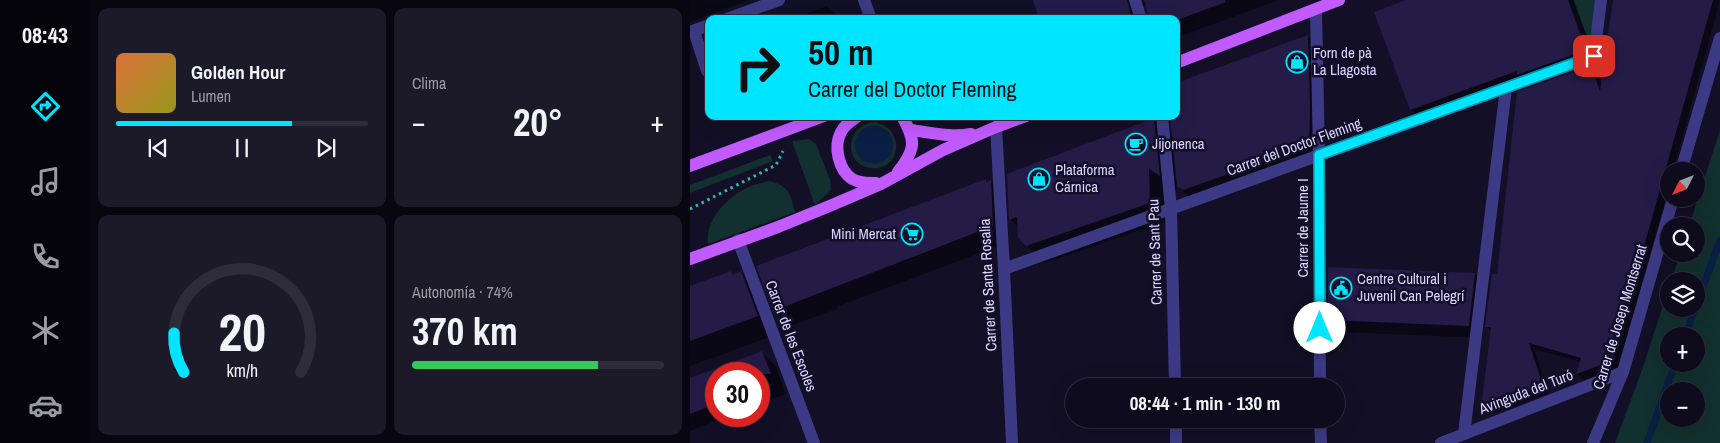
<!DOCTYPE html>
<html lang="es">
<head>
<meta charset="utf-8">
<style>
  :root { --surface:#0e0b1c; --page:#1c1929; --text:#f1f3f6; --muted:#9b9ba3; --line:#2e2b3b; --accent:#00e5ff }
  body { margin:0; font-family:"Archivo Narrow",sans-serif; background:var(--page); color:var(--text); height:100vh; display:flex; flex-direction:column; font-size:19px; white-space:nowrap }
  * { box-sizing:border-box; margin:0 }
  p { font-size:16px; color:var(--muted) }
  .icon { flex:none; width:28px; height:28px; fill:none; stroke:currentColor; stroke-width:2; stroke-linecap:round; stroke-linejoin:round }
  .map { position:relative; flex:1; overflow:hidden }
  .details { display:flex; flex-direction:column; gap:8px; padding:8px; background:#08060f; width:600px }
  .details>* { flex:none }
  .hud { position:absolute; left:15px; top:15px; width:475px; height:105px; border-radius:10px; box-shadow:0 5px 20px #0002,0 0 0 1px var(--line); background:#00e5ff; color:#111; overflow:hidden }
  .needle { width:32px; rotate:228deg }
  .controls { position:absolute; left:970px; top:162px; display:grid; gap:10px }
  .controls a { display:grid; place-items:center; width:45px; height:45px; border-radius:50%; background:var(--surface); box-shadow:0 5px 20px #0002,0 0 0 1px var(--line); font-size:25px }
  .speed { position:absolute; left:15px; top:362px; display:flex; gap:10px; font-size:25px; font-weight:700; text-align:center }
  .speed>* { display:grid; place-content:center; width:65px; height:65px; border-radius:50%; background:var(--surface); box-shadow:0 5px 20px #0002,0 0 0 1px var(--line); line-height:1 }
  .speed .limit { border:8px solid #d22; background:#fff; color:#111 }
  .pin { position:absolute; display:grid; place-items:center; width:42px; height:42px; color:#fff; margin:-21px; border-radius:10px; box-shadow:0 2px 8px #0006 }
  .me { position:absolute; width:55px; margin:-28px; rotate:0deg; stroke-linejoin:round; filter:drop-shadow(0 0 4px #0008) }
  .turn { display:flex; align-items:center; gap:18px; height:105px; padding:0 20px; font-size:22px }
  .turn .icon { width:65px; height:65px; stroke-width:2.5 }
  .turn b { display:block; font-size:35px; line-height:42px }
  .big { font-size:38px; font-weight:700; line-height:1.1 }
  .details .widget { flex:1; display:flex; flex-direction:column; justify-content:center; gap:8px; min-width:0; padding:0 18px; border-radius:10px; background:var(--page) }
  .details .dial { align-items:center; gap:0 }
  .dial svg { height:130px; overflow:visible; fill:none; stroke:var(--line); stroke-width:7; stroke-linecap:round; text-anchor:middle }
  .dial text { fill:var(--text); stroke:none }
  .song { display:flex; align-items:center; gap:15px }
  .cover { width:60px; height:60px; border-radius:8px; background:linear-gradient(135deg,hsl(20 70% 55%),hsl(60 70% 35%)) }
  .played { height:5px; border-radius:2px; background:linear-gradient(90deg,var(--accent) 70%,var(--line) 70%) }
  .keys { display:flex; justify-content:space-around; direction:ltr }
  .heat { display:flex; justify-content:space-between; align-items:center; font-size:28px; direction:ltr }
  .charge { height:8px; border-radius:4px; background:linear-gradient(90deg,#34c759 74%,var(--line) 0) }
  .details .tiles { flex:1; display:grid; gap:8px; grid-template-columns:repeat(2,1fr) }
  .trip { position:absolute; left:375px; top:378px; width:280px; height:50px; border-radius:25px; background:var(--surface); box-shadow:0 5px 20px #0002,0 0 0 1px var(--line); font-weight:700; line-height:50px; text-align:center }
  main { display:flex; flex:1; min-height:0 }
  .menu { display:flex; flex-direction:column; width:90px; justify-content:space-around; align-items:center; background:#06040b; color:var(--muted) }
  .menu .icon { width:35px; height:35px }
  .menu .active { color:var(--accent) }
  .menu b { font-size:22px; color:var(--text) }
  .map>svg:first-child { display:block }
  .green { fill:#12302f; fill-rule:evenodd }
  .water { fill:#0a1f44 }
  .shadow { fill:#0007 }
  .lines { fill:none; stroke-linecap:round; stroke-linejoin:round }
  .stream { stroke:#0a1f44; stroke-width:7 }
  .building { fill:#241b47 }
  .path { stroke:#2fb8b0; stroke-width:3; stroke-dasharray:2.5 4; stroke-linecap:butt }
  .minor { stroke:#3d3a85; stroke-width:12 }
  .major { stroke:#c25bff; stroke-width:12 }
  .route-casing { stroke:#0095a6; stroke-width:12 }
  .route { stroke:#00e5ff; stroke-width:9 }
  .labels { text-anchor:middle; stroke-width:5; stroke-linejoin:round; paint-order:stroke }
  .poi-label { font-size:15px; fill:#d9d4ff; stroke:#130f26; text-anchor:start }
  .street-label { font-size:15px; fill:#d9d4ff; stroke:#130f26 }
</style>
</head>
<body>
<main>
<nav class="menu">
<b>08:43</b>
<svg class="icon active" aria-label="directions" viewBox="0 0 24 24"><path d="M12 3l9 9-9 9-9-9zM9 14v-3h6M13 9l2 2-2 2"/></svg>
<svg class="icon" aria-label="music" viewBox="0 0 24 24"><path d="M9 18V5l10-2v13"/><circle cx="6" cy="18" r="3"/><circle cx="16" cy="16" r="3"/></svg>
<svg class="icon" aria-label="phone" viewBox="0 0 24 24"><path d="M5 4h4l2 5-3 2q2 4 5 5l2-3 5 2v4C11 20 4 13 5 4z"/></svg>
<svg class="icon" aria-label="climate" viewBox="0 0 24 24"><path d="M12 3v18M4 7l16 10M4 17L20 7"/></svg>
<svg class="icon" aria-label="car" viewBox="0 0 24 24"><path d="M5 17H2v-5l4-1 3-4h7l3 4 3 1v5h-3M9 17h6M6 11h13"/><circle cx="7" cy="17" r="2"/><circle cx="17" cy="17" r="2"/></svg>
</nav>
<section class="details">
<div class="tiles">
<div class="widget">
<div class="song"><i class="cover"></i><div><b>Golden Hour</b><p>Lumen</p></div></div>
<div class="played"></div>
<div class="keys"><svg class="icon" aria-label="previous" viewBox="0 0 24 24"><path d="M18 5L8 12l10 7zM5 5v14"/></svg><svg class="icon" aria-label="pause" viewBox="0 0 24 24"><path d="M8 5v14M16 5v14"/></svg><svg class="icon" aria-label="next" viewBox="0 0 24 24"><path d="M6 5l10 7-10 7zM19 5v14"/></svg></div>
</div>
<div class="widget"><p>Clima</p>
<div class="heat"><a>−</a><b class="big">20°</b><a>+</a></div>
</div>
<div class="widget dial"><svg viewBox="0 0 100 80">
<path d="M14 69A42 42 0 1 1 86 69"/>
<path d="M14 69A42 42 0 0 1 8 45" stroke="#00e5ff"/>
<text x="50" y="56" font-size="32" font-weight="700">20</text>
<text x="50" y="72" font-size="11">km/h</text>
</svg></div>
<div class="widget"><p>Autonomía · 74%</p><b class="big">370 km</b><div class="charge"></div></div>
</div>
</section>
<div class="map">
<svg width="1030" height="443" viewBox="0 0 1030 443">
  <rect width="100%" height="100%" fill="#130f26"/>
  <g class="green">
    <polygon points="883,0 909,0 904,56"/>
    <path d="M185 122C217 129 211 172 180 168 153 164 155 124 185 122ZM196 131 202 141 166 151V139Z"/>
    <path d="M1030 130V443H925L952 370 979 287V309H1006V281H981L990 254H1006V226H999ZM1006 336V364H979V336ZM979 391H1006V419H979Z"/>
    <polygon points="119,139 126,144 140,180 141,190 125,205 102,141"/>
    <polygon points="80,155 83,161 0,193 0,185"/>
    <path d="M79 181C99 186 100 193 105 212L18 244C15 220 36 199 56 188 62 185 71 183 79 181Z"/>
  </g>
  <circle class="water" cx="184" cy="145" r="19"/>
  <g class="shadow">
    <polygon points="0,0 60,0 0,22"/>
    <polygon points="344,0 589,0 488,37 486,36 486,19 456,4 451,8 450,19 351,19"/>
    <polygon points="720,0 884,0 905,60 731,119 721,109"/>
    <polygon points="924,0 1030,0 983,171 979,171 979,186 928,368 894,380 888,374 891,362 844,349 859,393 799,415 792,408 802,331 796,326 808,275 901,67 908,74 912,87"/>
    <polygon points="137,6 149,19 103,19"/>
    <polygon points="618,36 630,49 631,158 501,199 486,184 487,192 476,186 477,221 355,263 329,238 328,227 321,219 318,175 464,119 483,138 486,116 487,84"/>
    <polygon points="296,181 298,183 301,182 316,198 319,242 146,307 147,309 100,326 84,310"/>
    <polygon points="41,272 44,275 51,273 69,291 85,335 0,366 0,287"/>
    <polygon points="785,274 797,287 791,338 652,332 639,319"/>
    <polygon points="72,353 85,365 96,394 69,404 69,374 26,374 26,416 38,416 0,431 0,380"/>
  </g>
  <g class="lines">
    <g class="stream">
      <polyline points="1006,306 1030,240"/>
      <polyline points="995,336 1005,309"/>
      <polyline points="957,443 985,364"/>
    </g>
  </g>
  <g class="building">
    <polygon points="343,0 437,0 442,19 349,19"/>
    <polygon points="454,0 535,0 536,2 490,19 459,19"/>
    <polygon points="716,0 878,0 896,50 827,75 827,71 720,110 684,12"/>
    <polygon points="923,0 1023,0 922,361 886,374 891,358 839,343 853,386 791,409 801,327 795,327 802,274 807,274 827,92 901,66 910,91"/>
    <polygon points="618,35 620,108 619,146 493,190 487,186 480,116 486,116 486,83"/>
    <polygon points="464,118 470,176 459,169 460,203 336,246 328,238 327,217 319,220 317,174"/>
    <polygon points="296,179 296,182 301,180 303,226 83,311 66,266"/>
    <polygon points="638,267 785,273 779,326 638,320"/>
    <polygon points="41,271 43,275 51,271 68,316 0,341 0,286"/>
    <polygon points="72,351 81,374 26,374 26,404 0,414 0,378"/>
  </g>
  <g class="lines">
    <polyline class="path" points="0,209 86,165 93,151"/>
    <g class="minor">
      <polyline points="174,0 181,19"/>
      <polyline points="445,0 451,19"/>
      <polyline points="626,10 629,155 630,386"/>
      <polyline points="37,19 89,0"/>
      <polyline points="4,31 17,71"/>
      <polyline points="0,32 19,25"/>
      <polyline points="472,116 481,209 485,386"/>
      <polyline points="306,127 314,269 322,443"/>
      <polyline points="991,171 1030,38"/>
      <polyline points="48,240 124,443"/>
      <polyline points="314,269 904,56 911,0"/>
      <polyline points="486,419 486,443"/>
      <polyline points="630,419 631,443"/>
      <polyline points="774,434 816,88"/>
      <polyline points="751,443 933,372"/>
      <polyline points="903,443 933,372 983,199"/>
    </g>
    <g class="major">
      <polyline points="486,63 649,0"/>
      <path d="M168 116C162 120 154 125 151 132 143 147 149 170 162 179 170 183 177 183 186 183"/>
      <path d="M220 130C240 132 260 138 281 134"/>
      <polyline points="0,166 134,116"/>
      <path d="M208 172C226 149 226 141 212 116"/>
      <polyline points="0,259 88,227 142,205 191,184 253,150 306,127 336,116"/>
    </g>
  </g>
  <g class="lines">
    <g class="route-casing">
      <polyline id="route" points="630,328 629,155 904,56"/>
    </g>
    <use href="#route" class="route"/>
  </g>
  <defs>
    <g id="shop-ring" transform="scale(1.125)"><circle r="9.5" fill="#130f26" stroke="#00e5ff" stroke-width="1.5"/><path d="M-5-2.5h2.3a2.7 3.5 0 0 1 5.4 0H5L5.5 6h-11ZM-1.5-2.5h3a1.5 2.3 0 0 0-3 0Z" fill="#00e5ff"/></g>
    <g id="cafe-ring" transform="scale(1.125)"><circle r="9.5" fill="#130f26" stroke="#00e5ff" stroke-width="1.5"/><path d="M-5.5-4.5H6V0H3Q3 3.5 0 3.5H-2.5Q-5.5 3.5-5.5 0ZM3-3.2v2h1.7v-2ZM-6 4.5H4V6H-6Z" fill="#00e5ff"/></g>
    <g id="supermarket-ring" transform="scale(1.125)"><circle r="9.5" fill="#130f26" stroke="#00e5ff" stroke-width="1.5"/><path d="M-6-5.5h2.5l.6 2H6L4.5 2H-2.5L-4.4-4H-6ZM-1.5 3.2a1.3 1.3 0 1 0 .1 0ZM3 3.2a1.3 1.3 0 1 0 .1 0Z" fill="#00e5ff"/></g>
    <g id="civic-ring" transform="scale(1.125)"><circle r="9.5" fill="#130f26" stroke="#00e5ff" stroke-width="1.5"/><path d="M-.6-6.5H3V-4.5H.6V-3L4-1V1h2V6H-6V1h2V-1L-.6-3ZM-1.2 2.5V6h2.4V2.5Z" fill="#00e5ff"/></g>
  </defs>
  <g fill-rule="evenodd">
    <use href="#shop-ring" x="607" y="62"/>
    <use href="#cafe-ring" x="446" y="144"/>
    <use href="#shop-ring" x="349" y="179"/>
    <use href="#supermarket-ring" x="222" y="234"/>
    <use href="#civic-ring" x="651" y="288"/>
  </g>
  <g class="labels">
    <g class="poi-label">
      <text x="623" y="58">Forn de pà<tspan x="623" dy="17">La Llagosta</tspan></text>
      <text x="462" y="149">Jijonenca</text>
      <text x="365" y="175">Plataforma<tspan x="365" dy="17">Cárnica</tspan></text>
      <text x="206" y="239" text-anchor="end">Mini Mercat</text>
      <text x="667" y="284">Centre Cultural i<tspan x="667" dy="17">Juvenil Can Pelegrí</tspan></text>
    </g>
    <g class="street-label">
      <text transform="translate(604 147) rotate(-20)" y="5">Carrer del Doctor Fleming</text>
      <text transform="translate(613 228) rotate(-90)" y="5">Carrer de Jaume I</text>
      <text transform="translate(465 252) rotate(-92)" y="5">Carrer de Sant Pau</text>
      <text transform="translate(298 285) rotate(-93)" y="5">Carrer de Santa Rosalia</text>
      <text transform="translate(930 317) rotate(-73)" y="5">Carrer de Josep Montserrat</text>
      <text transform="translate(101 336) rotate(69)" y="5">Carrer de les Escoles</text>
      <text transform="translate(836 392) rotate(-21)" y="5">Avinguda del Turó</text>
    </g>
  </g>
</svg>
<div class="controls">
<a><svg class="needle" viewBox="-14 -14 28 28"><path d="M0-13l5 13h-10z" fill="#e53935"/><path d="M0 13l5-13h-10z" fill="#9b9ba3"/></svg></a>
<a><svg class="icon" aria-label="search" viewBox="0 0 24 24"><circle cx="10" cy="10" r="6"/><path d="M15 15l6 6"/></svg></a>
<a><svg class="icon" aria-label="layers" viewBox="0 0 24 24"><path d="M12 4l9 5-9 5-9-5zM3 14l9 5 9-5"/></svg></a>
<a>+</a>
<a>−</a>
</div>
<div class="speed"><div class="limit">30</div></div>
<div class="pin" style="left:904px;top:56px;background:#d93025"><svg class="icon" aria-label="arrive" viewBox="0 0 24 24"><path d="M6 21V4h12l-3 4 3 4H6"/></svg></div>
<svg class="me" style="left:630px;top:328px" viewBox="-20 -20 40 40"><circle r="19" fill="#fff"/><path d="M0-13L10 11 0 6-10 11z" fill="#00e5ff"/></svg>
<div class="trip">08:44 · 1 min · 130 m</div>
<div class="hud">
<div class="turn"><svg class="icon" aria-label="right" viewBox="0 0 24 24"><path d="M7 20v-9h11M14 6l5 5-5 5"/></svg><div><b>50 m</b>Carrer del Doctor Fleming</div></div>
</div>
</div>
</main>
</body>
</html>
